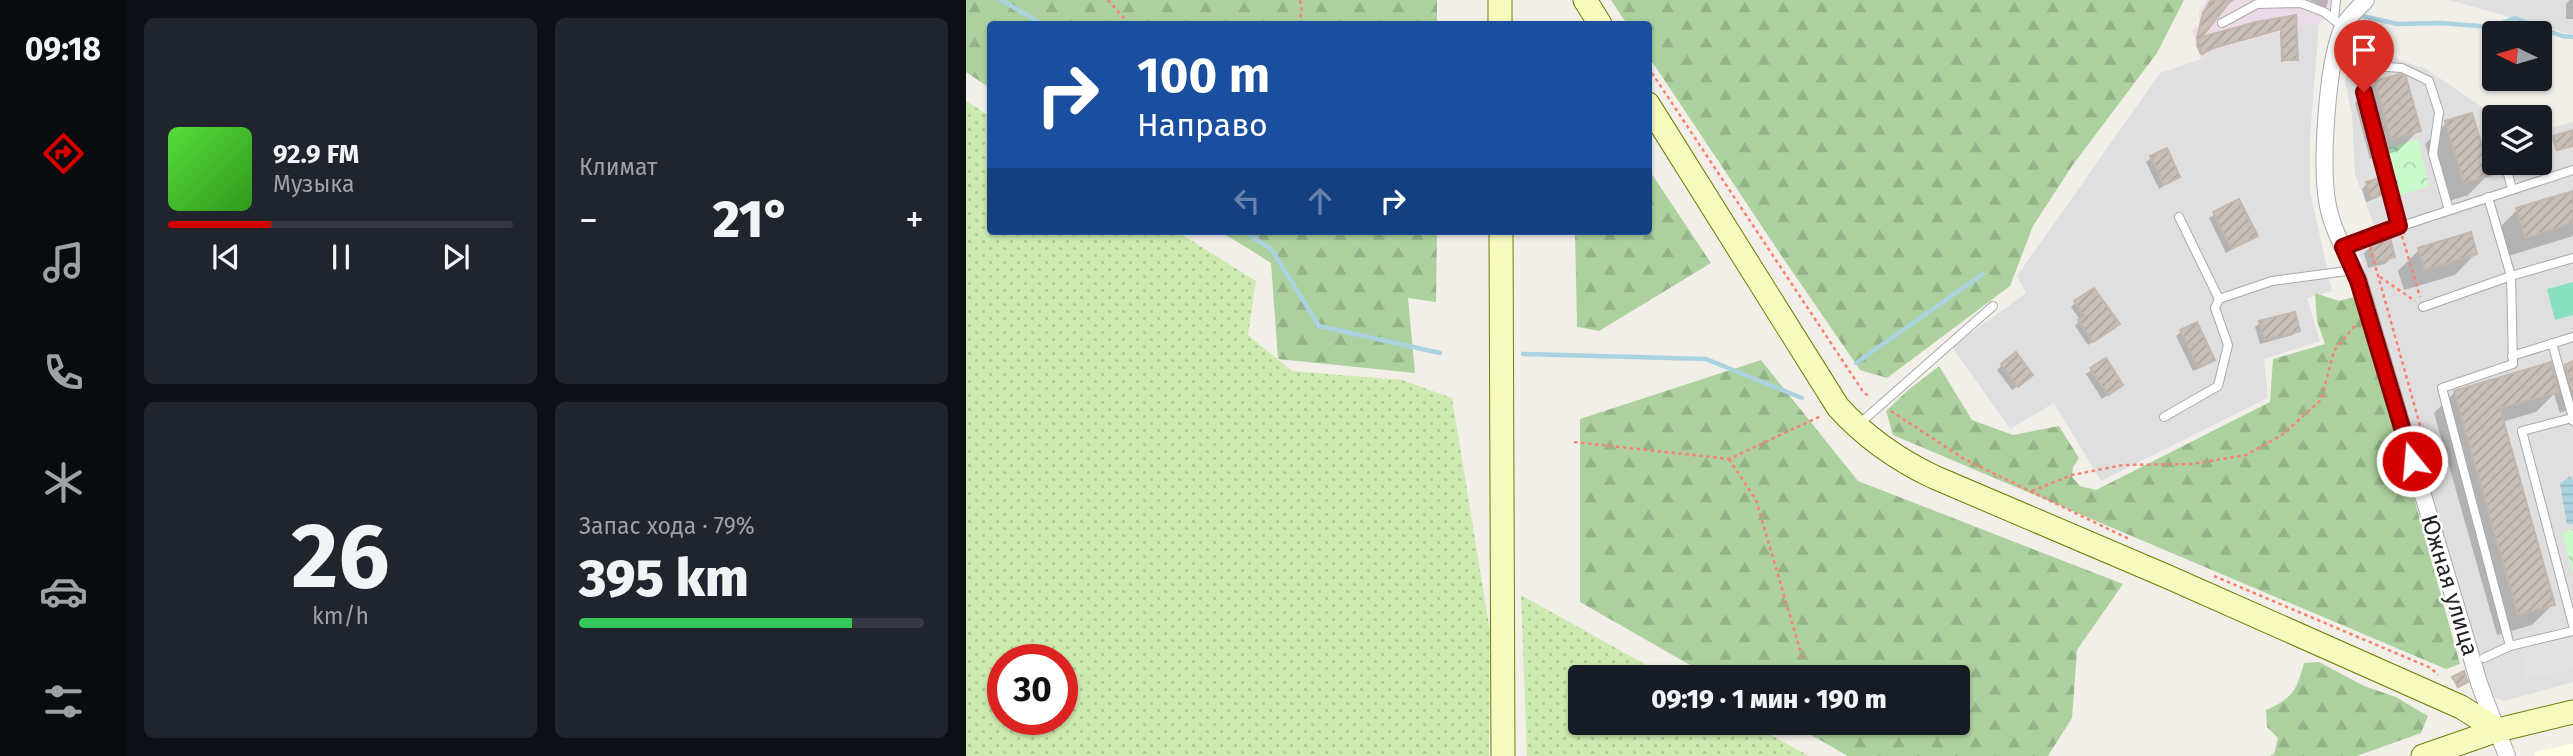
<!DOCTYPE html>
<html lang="ru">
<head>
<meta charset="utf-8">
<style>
  :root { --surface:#171b24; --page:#20242c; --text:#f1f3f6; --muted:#9ea1a6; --line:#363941; --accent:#d40000 }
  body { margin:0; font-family:"Fira Sans",sans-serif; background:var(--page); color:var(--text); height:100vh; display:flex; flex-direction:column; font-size:26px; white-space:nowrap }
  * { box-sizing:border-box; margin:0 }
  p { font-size:23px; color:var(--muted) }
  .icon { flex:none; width:38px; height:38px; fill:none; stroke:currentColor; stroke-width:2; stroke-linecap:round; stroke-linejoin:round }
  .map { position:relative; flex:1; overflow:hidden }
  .details { display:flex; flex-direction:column; gap:18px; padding:18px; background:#0d0f14; width:840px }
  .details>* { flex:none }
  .guide { position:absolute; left:21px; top:21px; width:665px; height:214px; border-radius:7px; box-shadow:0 2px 5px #0004; background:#1a4fa0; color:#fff; overflow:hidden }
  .needle { width:46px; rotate:275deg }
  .tools { position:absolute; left:1516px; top:21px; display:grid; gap:14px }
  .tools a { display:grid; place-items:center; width:70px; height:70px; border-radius:7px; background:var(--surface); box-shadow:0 2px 5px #0004; font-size:35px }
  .speed { position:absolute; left:21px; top:644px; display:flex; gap:14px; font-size:35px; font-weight:700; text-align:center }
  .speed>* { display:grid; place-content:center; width:91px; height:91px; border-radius:50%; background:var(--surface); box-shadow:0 2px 5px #0004; line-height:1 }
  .speed .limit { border:10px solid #d22; background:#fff; color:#111 }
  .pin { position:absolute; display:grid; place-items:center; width:60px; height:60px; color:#fff; margin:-72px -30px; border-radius:50% 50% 50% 0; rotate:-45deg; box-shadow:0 0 7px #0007 }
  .pin .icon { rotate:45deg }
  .me { position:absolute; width:77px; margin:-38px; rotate:343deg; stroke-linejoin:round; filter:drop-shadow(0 0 5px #0008) }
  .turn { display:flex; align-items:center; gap:24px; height:147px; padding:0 35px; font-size:32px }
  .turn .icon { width:91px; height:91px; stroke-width:2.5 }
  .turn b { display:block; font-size:49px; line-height:60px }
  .lanes { display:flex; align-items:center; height:66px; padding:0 35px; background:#0003; justify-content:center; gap:35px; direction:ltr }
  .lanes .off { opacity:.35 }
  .big { font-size:52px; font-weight:800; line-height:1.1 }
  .details .card { flex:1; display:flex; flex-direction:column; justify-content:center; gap:10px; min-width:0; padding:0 24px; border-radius:10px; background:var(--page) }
  .details .dial { align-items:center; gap:0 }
  .dial b { font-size:91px; line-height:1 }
  .song { display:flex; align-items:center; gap:21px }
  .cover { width:84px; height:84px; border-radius:10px; background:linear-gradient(135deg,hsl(110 70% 55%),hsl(110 70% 35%)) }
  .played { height:7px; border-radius:4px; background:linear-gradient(90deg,var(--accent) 30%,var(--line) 30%) }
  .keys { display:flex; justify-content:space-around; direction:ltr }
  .heat { display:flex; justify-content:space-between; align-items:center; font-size:38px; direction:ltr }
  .charge { height:10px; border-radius:5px; background:linear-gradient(90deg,#34c759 79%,var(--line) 0) }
  .details .tiles { flex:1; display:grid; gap:18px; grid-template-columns:repeat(2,1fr) }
  .trip { position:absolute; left:602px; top:665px; width:402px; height:70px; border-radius:7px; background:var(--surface); box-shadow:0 2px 5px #0004; font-weight:800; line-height:70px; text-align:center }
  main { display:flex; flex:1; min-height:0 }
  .menu { display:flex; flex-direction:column; width:126px; justify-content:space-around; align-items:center; background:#090b0e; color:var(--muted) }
  .menu .icon { width:49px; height:49px }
  .menu .selected { color:var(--accent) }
  .menu b { font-size:32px; color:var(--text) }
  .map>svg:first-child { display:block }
  .residential { fill:#e0dfdf }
  .industrial { fill:#ebdbe8 }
  .education { fill:#ffffe5 }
  .grass { fill:url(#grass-dots); fill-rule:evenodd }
  .forest { fill:url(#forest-firs) }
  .park { fill:url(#park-crowns) }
  .pitch { fill:#88e0be }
  .parking { fill:#e2e2e2 }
  .water { fill:url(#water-rules) }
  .shadow { fill:#0003 }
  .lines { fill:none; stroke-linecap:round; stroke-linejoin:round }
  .stream { stroke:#aad3df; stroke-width:4.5 }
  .building { fill:url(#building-hatch); stroke:#c4b6ab; stroke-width:2 }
  .lane-casing { stroke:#a9a9a9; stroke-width:10 }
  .street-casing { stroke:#a9a9a9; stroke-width:18 }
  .secondary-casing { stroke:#707d05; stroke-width:25 }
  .path { stroke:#fa8072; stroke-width:2.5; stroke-dasharray:3.5 3.5; stroke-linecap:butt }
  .lane { stroke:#fff; stroke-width:8 }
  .street { stroke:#fff; stroke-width:16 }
  .secondary { stroke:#f7fabf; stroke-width:23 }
  .route-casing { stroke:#8a0000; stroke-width:18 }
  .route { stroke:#d40000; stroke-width:12 }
  .labels { text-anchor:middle; stroke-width:5; stroke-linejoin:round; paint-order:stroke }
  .street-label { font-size:23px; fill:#222; stroke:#fff }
</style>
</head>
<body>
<main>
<nav class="menu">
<b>09:18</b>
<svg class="icon selected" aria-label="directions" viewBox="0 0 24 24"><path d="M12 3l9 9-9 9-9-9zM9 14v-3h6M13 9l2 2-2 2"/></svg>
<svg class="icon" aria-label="music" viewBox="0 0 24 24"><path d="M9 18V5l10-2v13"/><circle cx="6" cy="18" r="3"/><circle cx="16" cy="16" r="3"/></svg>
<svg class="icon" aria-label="phone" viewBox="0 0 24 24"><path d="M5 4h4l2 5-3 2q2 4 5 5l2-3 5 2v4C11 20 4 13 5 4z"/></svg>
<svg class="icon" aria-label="climate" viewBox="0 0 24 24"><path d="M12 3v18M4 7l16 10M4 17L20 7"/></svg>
<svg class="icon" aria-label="car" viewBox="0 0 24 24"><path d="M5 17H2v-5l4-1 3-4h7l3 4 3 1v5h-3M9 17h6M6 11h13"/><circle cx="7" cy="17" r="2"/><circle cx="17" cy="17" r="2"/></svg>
<svg class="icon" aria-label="filters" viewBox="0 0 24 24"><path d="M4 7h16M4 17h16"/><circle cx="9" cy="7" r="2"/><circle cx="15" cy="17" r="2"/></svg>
</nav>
<section class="details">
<div class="tiles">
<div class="card">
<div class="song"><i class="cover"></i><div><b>92.9 FM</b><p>Музыка</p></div></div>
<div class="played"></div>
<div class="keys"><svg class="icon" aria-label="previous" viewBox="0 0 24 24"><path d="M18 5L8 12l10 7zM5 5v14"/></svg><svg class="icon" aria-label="pause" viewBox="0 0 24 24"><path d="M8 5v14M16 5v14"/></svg><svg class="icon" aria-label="next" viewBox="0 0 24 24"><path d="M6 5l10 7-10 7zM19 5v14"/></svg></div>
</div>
<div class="card"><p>Климат</p>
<div class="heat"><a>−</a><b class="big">21°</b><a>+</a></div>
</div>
<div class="card dial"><b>26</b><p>km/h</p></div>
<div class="card"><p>Запас хода · 79%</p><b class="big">395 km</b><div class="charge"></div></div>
</div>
</section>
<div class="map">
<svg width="1607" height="756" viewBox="0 0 1607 756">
  <defs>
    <pattern id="grass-dots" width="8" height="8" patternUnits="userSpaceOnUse" patternTransform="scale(1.75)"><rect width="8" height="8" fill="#cdebb0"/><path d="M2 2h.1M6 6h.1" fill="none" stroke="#b0c997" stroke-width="1.8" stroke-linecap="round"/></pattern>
    <pattern id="forest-firs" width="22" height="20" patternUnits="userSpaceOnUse" patternTransform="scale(1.75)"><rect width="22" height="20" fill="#add19e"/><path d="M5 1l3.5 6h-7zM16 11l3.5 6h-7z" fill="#95b388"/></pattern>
    <pattern id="park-crowns" width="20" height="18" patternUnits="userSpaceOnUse" patternTransform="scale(1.75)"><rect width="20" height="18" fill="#c8facc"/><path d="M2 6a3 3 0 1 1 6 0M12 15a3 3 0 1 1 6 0" fill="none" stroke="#acd6af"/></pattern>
    <pattern id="water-rules" width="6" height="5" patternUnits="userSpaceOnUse" patternTransform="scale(1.75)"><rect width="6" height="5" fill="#aad3df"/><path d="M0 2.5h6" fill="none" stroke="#92b5bf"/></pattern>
    <pattern id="building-hatch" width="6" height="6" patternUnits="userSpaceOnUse" patternTransform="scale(1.75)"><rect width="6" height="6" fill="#c7bfb8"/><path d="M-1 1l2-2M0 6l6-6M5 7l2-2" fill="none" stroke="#aba49e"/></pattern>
  </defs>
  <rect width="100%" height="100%" fill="#f2efe9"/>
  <g class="residential">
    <polygon points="1483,0 1607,0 1607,34 1601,33"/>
    <polygon points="1347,23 1353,23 1344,138 1344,191 1366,291 1341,298 1354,341 1298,359 1302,398 1135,481 1088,403 1044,429 986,347 1060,293 1051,276 1194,73 1235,59 1256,48"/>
    <polygon points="1428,58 1460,69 1531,117 1528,117 1528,163 1573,163 1573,131 1607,122 1607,682 1539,701 1529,698 1521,683 1391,246 1408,225 1389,174 1386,116 1379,81 1381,68 1385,64"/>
  </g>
  <polygon class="industrial" points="1241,0 1366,0 1367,7 1363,17 1353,23 1347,23 1256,48 1235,59 1226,30 1234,24 1233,12"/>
  <polygon class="education" points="1607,744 1607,756 1569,756 1568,752"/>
  <g class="grass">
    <path d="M0 101 24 116V231H210L290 281 282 335 326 371 436 380 486 398 524 631 523 756H0ZM37 660H96V719H37Z"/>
    <polygon points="555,595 702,677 614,677 614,723 783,723 843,756 561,756"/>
  </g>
  <g class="forest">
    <polygon points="0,0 471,0 471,24 24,24 24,88 0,72"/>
    <polygon points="645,0 1218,0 1191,53 1106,166 1067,226 1044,286 921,378 894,370 817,258 683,57 682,24 661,24"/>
    <polygon points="683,170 745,263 633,331 611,327 609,231 682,231"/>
    <polygon points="254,231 471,231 470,302 442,298 449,373 312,359 305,263"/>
    <polygon points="1349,293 1373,301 1392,296 1494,664 1480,669 927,435 920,411 941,391 973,366 1006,420 1047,435 1093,426 1113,458 1107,467 1106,477 1114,486 1130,490 1304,402 1307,359 1359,344 1351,321"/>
    <polygon points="795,360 892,481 1157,584 1111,650 1106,718 1082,756 882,756 824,723 992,723 992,677 745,677 614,602 614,419"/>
    <path d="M1353 662 1398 686 1430 697 1462 716 1455 733 1391 756H1304L1308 754 1312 738 1301 727 1300 710C1326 699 1331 690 1338 663Z"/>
  </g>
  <g class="park">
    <polygon points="1452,139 1463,186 1432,196 1420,148"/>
    <polygon points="1607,529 1607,573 1596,533"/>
  </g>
  <polygon class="pitch" points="1607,282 1607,315 1589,320 1581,289"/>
  <polygon class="parking" points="1607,635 1607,670 1560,679 1553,648"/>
  <polygon class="water" points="1604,476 1607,480 1607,524 1601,524 1594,484"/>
  <g class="shadow">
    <polygon points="1246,0 1268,0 1256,9 1231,40 1290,24 1329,17 1330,59 1315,62 1314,30 1243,50 1234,54 1230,46 1235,17"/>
    <polygon points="1343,0 1362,0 1361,6 1359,8"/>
    <polygon points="1604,0 1607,0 1607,19 1600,19 1600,4"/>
    <polygon points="1392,26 1406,58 1404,60 1391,60 1387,32"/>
    <polygon points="1410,82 1453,130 1432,151 1404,159 1389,103"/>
    <polygon points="1480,123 1523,174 1502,195 1477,203 1459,144"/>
    <polygon points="1607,132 1607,146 1590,151 1586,139"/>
    <polygon points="1185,158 1212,177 1193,189 1180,162"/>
    <polygon points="1401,184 1416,193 1411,198 1400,202 1396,189"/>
    <polygon points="1607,192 1607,236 1539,257 1530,231 1551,210"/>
    <polygon points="1273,201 1290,235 1260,253 1243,218"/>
    <polygon points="1406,246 1427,256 1419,264 1402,268 1398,253"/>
    <polygon points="1453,250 1509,254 1489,275 1438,290 1432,271"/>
    <polygon points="1110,302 1147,328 1122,345 1109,326 1114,320 1105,307"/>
    <polygon points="1294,323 1332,330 1327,335 1294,344 1289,327"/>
    <polygon points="1215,332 1247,359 1242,364 1227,371 1210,336"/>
    <polygon points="1139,360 1150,389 1136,399 1120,374"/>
    <polygon points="1607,363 1607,408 1594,413 1588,394 1570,412 1536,422 1587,604 1566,625 1531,635 1468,413 1489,392 1587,379 1600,366"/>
    <polygon points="1036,365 1060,380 1046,390 1031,370"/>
  </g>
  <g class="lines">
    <g class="stream">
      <polyline points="35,0 76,24"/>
      <polyline points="1397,16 1431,24 1475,23 1526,27 1549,18 1596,36 1607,37"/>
      <polyline points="278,231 306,250 353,326 474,353"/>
      <polyline points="557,354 740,359 836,398"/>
      <polyline points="890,363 1017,274"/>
    </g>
  </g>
  <g class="building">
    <polygon points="1245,0 1265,0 1236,37 1290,22 1330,15 1332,60 1317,60 1315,29 1247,48 1236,54 1231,38 1237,13"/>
    <polygon points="1391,24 1402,25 1408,59 1393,59 1388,29"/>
    <polygon points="1434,74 1440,77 1455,131 1425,139 1409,81"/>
    <polygon points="1506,113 1525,175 1498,183 1479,121"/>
    <polygon points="1607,130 1607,146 1591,150 1587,136"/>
    <polygon points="1201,148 1214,177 1198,185 1184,156"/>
    <polygon points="1414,178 1418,194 1405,198 1400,182"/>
    <polygon points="1607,191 1607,223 1559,238 1550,208"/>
    <polygon points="1273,199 1292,236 1265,249 1247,212"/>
    <polygon points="1505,232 1511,254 1459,270 1452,248"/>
    <polygon points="1424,238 1429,257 1410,262 1405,244"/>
    <polygon points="1128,288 1154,324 1127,342 1112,320 1118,316 1108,301"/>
    <polygon points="1329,312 1334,331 1298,340 1293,321"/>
    <polygon points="1231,322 1249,360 1232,368 1214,330"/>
    <polygon points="1050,352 1067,375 1052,387 1035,364"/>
    <polygon points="1140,358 1157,385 1142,395 1124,368"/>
    <polygon points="1607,361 1607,388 1605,388 1599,365"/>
    <polygon points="1585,362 1593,392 1534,408 1589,605 1552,615 1488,391"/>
    <polygon points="1498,671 1502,682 1492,687 1486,677"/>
  </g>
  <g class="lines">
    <g class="lane-casing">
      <g id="lane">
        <polyline points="1368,20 1370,0"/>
        <polyline points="1256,23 1291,4 1335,3 1358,12 1376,26"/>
        <polyline points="1539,163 1546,189"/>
        <polyline points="1522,197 1545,276 1547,364 1476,388 1544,646"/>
        <polyline points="1213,217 1253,299"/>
        <polyline points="1433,226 1391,65 1436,68 1463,81 1473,112 1467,154 1483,210"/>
        <polyline points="1377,247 1402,237 1607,170"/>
        <polyline points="1457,307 1545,276 1607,258"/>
        <polyline points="1586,343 1607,418"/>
        <polyline points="1546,356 1607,337"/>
        <polyline points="1198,417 1252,386 1262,345 1249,308 1253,299 1306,281 1388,270"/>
        <polyline points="1607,421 1606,418 1556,431 1607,625"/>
        <polyline points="892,425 1027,306"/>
        <polyline points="1518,658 1544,646 1607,631"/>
      </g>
    </g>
    <g class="street-casing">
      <path id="street" d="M1400 0C1393 8 1380 18 1376 29 1361 65 1354 167 1362 206 1367 232 1382 256 1393 281L1514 686 1541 756"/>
    </g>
    <g class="secondary-casing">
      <g id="secondary">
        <polyline points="534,0 534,24"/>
        <polyline points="619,0 634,24"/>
        <path d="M682 104 872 407C900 438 930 459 968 477L1200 576 1495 707 1532 730"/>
        <polyline points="535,231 537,756"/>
        <polyline points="1457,756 1532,730 1607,712"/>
      </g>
    </g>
    <g class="path">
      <polyline points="142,0 163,24"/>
      <polyline points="332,24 336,12 334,0"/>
      <polyline points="682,67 898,393 905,397"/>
      <polyline points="1436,236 1454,297"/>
      <polyline points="1404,247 1457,436"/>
      <polyline points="1414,277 1449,301"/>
      <polyline points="925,411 998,459 1165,540"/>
      <polyline points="608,442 763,459 855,416"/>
      <polyline points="763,459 790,500 837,660"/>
      <polyline points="1066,491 1106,475 1157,465 1226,464 1280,455 1316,435 1355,400 1368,351 1391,323"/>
      <polyline points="1248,576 1465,668 1472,675"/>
    </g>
    <use href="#lane" class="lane"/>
    <use href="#street" class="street"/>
    <use href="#secondary" class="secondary"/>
  </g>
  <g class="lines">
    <g class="route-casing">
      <polyline id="route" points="1398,92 1433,226 1377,247 1392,281 1446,461"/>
    </g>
    <use href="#route" class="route"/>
  </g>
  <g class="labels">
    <g class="street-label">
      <text transform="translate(1484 585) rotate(73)" y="8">Южная улица</text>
    </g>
  </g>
</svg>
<div class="tools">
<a><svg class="needle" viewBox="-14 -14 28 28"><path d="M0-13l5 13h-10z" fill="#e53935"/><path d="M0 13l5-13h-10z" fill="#9ea1a6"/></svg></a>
<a><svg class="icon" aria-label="layers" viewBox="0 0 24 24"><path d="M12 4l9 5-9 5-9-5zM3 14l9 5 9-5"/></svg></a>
</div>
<div class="speed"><div class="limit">30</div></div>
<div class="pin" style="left:1398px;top:92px;background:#d93025"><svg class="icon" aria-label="arrive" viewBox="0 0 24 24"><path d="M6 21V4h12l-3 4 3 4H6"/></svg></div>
<svg class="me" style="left:1446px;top:461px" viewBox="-20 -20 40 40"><circle r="17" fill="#d40000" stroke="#fff" stroke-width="3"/><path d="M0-11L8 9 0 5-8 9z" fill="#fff"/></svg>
<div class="trip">09:19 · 1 мин · 190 m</div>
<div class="guide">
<div class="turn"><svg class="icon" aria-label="right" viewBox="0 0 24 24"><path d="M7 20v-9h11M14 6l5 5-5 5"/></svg><div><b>100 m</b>Направо</div></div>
<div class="lanes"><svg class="icon off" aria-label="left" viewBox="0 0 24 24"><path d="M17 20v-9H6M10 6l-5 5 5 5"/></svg><svg class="icon off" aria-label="ahead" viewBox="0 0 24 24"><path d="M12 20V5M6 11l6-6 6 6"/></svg><svg class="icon" aria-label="right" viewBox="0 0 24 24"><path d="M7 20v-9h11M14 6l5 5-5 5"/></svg></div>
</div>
</div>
</main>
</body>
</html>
